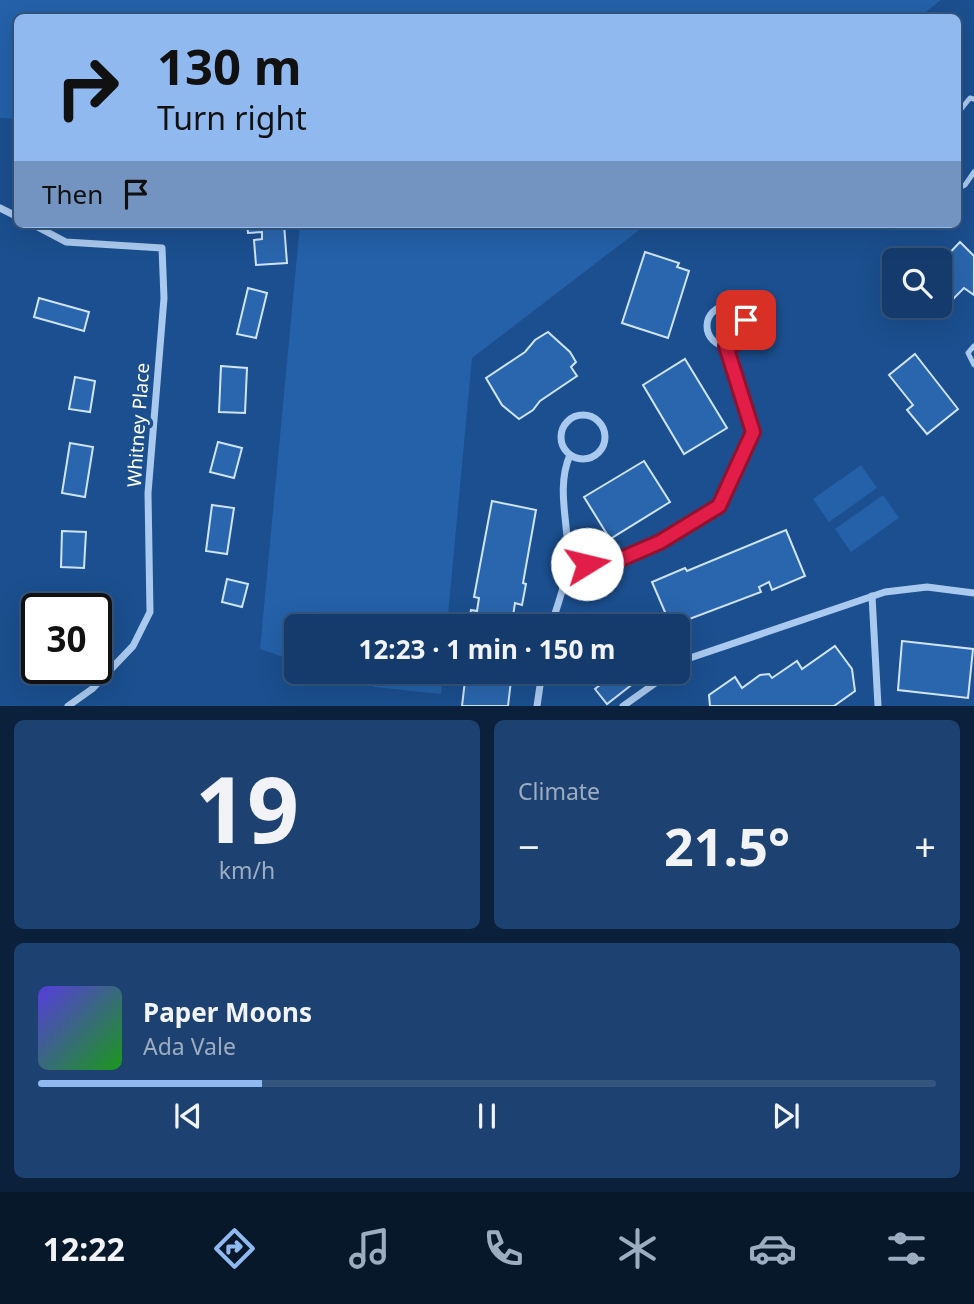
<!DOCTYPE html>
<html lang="en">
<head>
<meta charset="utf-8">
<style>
  :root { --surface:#143b6b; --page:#1d4271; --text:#f1f3f6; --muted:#9dadc1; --line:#33557e; --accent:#90b9f0 }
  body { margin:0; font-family:"Noto Sans",sans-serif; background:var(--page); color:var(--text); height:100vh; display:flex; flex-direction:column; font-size:26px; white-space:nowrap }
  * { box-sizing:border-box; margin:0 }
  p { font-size:23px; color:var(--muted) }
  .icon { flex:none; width:38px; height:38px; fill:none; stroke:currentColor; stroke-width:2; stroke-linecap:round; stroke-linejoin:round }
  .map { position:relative; height:706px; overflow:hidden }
  .drawer { display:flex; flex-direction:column; gap:14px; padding:14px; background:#0b203b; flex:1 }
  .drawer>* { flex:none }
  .guide { position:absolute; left:14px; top:14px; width:947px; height:214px; border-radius:10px; box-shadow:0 7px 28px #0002,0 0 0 2px var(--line); background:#90b9f0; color:#111; overflow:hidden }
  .tools { position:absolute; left:882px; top:248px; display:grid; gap:14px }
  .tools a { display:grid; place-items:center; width:70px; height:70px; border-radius:10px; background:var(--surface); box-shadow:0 7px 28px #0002,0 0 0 2px var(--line); font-size:35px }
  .speed { position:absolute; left:21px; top:593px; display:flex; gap:14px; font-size:35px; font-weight:700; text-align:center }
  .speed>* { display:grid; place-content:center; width:91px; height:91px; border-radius:50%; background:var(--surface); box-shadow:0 7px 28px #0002,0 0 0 2px var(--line); line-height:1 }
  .speed .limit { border:4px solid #111; border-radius:10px; background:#fff; color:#111 }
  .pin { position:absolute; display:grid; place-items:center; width:60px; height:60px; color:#fff; margin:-30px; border-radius:14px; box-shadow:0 4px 10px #0006 }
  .me { position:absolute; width:77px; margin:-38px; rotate:81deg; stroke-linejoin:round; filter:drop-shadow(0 0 5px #0008) }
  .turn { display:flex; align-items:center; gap:24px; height:147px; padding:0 28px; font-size:32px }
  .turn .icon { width:91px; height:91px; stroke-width:2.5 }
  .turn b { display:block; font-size:49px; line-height:60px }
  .then { display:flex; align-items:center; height:66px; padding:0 28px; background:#0003; gap:14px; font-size:26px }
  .big { font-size:52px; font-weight:700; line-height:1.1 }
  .drawer .card { flex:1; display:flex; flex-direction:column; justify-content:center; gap:10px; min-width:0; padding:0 24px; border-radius:10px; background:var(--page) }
  .drawer .dial { align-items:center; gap:0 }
  .dial b { font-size:91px; line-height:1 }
  .song { display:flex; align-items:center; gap:21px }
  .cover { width:84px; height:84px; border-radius:10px; background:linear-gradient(135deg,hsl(250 70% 55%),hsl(120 70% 35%)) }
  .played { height:7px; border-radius:4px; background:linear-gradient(90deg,var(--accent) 25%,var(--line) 25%) }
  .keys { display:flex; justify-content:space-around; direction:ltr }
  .heat { display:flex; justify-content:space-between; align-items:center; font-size:38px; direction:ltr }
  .drawer .tiles { flex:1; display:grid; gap:14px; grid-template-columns:1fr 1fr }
  .card:last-child { grid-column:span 2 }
  .trip { position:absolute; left:284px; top:614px; width:406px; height:70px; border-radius:10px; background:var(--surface); box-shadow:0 7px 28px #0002,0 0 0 2px var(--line); font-weight:700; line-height:70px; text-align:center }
  .tabs { display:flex; height:112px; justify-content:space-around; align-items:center; background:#08182b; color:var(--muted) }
  .tabs .icon { width:49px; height:49px }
  .tabs .on { color:var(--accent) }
  .tabs b { font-size:32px; color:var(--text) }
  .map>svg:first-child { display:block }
  .green { fill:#2461a8 }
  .building { fill:#2a66ad; stroke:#cfe3fa; stroke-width:2 }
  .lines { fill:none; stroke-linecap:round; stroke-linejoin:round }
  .lane { stroke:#a9c9ee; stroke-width:5 }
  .street { stroke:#a9c9ee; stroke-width:7 }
  .route-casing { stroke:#92132f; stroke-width:18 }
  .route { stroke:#e11d48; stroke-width:12 }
  .labels { text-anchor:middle; stroke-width:7; stroke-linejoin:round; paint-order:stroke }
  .street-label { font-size:19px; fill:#fff; stroke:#1b4f8f }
</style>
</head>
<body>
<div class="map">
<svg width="974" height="706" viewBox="0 0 974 706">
  <rect width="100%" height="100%" fill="#1b4f8f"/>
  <g class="green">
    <polygon points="0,0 941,0 918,18 18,18 17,119 0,118"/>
    <polygon points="300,224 647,224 472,358 447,626 296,626 296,661 260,649"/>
    <polygon points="861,465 877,488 829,522 813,499"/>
    <polygon points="883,495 899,518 851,552 835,529"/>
    <polygon points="330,672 443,672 441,694 375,687"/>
  </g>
  <g class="building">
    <polygon points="247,224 284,224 287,263 256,265 254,240 262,239 262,232 248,233"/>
    <polygon points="960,242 974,256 974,295 964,288 939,313 932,306 940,306 940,276 948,267 942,261"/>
    <polygon points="645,252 679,263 677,267 689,271 668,338 622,323"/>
    <polygon points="248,288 267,293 256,338 237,334"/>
    <polygon points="39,298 89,312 84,331 34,317"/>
    <polygon points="548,332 570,352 576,362 571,367 577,376 540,401 533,410 519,419 502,405 486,378 525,352 535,340"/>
    <polygon points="915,354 958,409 927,434 907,410 913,405 889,375"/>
    <polygon points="685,359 727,428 684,454 643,385"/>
    <polygon points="221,366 247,368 245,413 219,412"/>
    <polygon points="75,377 95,381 90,412 69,409"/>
    <polygon points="218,442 242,448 234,478 210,472"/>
    <polygon points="70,443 93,447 85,497 62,493"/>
    <polygon points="644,461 670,502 610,539 584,497"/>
    <polygon points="492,501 536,510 523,583 526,584 522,605 515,603 513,616 521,618 519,626 468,626 471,610 477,611 479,598 474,597"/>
    <polygon points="212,505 234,508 227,554 206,551"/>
    <polygon points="786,530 805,576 772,590 769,582 759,587 761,592 671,626 652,582 685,568 687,571"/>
    <polygon points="62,531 86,532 84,568 61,567"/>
    <polygon points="227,579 248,584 242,607 222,602"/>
    <polygon points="902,641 973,649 968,698 898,690"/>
    <polygon points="835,646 852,669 855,691 834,706 710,706 709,695 735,677 742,688 760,675 769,674 772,678 797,661 802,669"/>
    <polygon points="466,672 512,672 508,706 462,706"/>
    <polygon points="616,672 648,672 607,704 595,689"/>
  </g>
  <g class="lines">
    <g class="lane">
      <polyline points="957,114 970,98 974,99"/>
      <polyline points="957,189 965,185 974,172"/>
      <polyline points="974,346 968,353 974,365"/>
    </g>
    <g class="street">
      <polyline points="0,208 18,217"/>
      <polyline points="32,224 66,242 162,248 164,298 148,493 150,612 133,646 92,689 68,706"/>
      <circle cx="727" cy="326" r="20"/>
      <circle cx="583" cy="437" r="22"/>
      <polyline points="568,563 607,565 660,542 719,506 753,432 726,346"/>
      <polyline points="872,596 878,706"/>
      <path d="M551 626C557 606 566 584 568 563 570 528 555 489 570 455"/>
      <polyline points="677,667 690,658 885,592 927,587 974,593"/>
      <polyline points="537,706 542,672"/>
      <polyline points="623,706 671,672"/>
    </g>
  </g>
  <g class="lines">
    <g class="route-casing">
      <path id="route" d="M587 564 607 565 660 542 719 506 753 432 726 346C741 344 748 334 746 320"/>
    </g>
    <use href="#route" class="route"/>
  </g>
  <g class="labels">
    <g class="street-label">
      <text transform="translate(138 425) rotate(-86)" y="7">Whitney Place</text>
    </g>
  </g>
</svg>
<div class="tools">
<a><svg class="icon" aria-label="search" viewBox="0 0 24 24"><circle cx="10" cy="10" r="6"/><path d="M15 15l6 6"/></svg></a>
</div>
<div class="speed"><div class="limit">30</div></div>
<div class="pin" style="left:746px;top:320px;background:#d93025"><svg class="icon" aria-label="arrive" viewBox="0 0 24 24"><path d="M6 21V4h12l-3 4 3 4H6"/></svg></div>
<svg class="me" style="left:587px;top:564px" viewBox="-20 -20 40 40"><circle r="19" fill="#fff"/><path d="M0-13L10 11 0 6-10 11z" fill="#e11d48"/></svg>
<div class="trip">12:23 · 1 min · 150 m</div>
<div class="guide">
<div class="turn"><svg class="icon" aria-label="right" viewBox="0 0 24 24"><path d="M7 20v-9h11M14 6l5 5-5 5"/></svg><div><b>130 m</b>Turn right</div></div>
<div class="then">Then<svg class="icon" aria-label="arrive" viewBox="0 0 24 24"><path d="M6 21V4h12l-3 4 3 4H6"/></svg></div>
</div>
</div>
<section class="drawer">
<div class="tiles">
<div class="card dial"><b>19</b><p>km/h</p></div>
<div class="card"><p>Climate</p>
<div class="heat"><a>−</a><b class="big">21.5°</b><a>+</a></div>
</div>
<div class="card">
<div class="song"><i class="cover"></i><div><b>Paper Moons</b><p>Ada Vale</p></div></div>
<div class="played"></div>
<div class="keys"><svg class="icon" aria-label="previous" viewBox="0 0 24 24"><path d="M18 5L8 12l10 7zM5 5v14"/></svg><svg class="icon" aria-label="pause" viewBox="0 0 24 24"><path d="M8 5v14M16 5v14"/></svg><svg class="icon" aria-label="next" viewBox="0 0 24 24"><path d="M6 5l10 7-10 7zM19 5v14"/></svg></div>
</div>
</div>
</section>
<nav class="tabs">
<b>12:22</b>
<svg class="icon on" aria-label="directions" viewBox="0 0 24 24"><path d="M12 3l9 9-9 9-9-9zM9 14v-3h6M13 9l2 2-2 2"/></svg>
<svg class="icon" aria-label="music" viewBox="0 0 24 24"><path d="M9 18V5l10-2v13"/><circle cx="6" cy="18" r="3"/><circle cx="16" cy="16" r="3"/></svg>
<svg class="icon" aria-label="phone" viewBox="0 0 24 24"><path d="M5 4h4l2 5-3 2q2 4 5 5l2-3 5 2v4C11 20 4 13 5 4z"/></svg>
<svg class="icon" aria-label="climate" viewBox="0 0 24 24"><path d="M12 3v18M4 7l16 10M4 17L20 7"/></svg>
<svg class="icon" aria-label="car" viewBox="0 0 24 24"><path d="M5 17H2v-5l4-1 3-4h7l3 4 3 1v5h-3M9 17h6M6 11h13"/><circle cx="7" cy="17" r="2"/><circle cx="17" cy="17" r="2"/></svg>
<svg class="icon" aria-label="filters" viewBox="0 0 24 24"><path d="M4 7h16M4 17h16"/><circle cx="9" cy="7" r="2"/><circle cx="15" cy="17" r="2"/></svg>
</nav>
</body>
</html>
